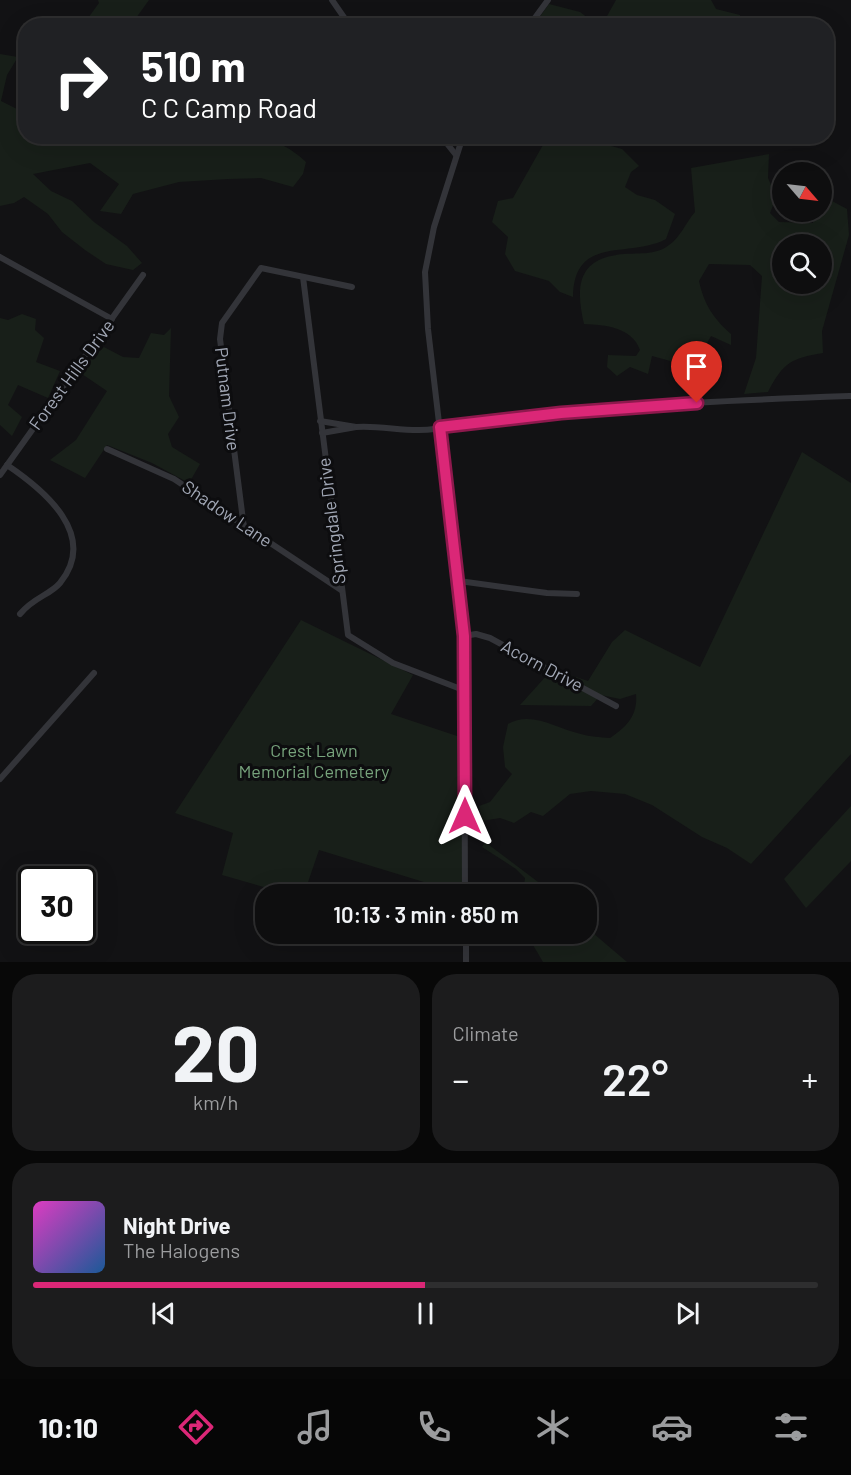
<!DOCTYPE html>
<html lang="en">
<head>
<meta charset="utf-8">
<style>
  :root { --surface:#0e0e0f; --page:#1c1c1d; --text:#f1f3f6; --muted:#9b9c9e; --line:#2e2e2f; --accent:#db2777 }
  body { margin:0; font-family:Barlow,sans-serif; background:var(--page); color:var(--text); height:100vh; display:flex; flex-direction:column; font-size:22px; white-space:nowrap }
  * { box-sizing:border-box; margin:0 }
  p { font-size:20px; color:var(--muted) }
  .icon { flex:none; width:33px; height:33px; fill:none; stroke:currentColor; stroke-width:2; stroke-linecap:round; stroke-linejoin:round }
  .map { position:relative; height:962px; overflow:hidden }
  .panel { display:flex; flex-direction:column; gap:12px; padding:12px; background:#080808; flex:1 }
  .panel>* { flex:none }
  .hud { position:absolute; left:18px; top:18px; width:816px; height:126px; border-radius:24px; box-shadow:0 6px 24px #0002,0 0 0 2px var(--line); background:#202124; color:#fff; overflow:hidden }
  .needle { width:39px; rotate:118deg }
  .fabs { position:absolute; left:772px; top:162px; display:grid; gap:12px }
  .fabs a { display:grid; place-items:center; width:60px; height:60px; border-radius:50%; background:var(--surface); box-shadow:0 6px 24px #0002,0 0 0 2px var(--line); font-size:30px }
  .speed { position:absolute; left:18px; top:866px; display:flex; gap:12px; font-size:30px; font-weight:700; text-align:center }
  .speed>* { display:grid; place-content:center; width:78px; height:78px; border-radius:50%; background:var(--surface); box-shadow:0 6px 24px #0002,0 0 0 2px var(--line); line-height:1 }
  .speed .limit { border:3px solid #111; border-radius:9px; background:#fff; color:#111 }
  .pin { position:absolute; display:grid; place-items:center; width:51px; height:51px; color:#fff; margin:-62px -26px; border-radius:50% 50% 50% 0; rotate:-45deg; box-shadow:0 0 6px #0007 }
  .pin .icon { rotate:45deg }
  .me { position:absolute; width:66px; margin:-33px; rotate:0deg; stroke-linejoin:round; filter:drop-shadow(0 0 4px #0008) }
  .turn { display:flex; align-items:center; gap:21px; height:126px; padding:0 24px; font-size:27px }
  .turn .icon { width:78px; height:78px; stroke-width:2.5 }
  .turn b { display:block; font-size:42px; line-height:51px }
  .big { font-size:45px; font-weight:600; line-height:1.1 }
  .panel .card { flex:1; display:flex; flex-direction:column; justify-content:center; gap:9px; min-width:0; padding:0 21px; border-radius:24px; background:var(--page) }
  .panel .dial { align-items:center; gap:0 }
  .dial b { font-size:78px; line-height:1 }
  .song { display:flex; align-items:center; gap:18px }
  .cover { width:72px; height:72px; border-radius:9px; background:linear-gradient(135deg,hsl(310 70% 55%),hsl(210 70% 35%)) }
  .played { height:6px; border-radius:3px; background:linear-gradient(90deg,var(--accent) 50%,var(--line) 50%) }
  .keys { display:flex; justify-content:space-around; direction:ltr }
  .heat { display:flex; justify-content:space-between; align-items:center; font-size:33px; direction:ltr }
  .panel .tiles { flex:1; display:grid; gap:12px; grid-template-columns:1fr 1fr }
  .card:last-child { grid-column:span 2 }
  .trip { position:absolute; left:255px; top:884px; width:342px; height:60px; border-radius:24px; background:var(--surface); box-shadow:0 6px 24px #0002,0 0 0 2px var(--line); font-weight:600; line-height:60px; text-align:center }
  .tabs { display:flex; height:96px; justify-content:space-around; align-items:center; background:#060606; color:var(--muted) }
  .tabs .icon { width:42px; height:42px }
  .tabs .current { color:var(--accent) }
  .tabs b { font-size:27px; color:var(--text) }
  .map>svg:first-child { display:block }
  .green { fill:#181f19; fill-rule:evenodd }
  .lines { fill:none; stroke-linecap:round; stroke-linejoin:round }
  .minor { stroke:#333439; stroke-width:6 }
  .route-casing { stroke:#8e194d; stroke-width:15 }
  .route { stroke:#db2777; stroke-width:10 }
  .labels { text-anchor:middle; stroke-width:6; stroke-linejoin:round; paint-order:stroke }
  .street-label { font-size:18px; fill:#a2a8b6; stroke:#0d0d0f }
  .park-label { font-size:18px; fill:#77a37c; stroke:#0d0d0f }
</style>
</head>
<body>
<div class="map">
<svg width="851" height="962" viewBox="0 0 851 962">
  <rect width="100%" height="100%" fill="#121214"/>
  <g class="green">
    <polygon points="98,0 149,0 131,25 83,25 99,3"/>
    <polygon points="616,0 711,0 716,9 740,15 741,25 602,25"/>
    <polygon points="549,4 580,12 597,25 534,25"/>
    <path d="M0 54 18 57 7 75 1 101 21 111 25 94 26 136 125 137 135 142 140 137 236 136 238 143 253 145 259 138C279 142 291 148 306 162L303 174 293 187 261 178 228 179 179 182 133 194 121 214 100 211 119 184 90 163 33 174 51 191 72 201 94 222 127 246 142 263 133 270 106 264 85 250 62 232 48 214 24 197 14 203 0 206Z"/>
    <path d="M548 136 613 137 604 144 622 149 639 166 631 172 625 187 637 195 655 200 675 214 666 239C629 259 574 234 573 297L560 292 549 281 515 271 505 254 508 237 492 222 498 201 513 198Z"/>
    <path d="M769 154 768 178 775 194 783 193V205L774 203 770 213 779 222 813 223V212H822V206L832 201 847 209 849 235 822 331 823 353C791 358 783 363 768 392L744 394 756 358 762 276 750 265 709 264 699 281C704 304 713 318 731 334V345L711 336 702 352 721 370 714 384 703 376 692 379 674 362 652 356 648 374 630 367 617 376 607 367 608 355 636 356 640 350C632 327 605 325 584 324 575 285 578 258 624 254 639 253 657 255 669 245 680 238 686 222 695 212L691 168ZM783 244H822V284H783Z"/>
    <polygon points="22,314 36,319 35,330 44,338 36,362 60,371 48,398 18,385 8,405 22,417 12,436 0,425 0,318 8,320"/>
    <polygon points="171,328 169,396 179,417 168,434 172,447 200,464 189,483 152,463 107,445 85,478 50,460 76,440 107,391 82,374 91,358 104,347 123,357 139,358 151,333 164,335"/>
    <path d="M802 452 851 483V754L751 864 727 848 702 837 652 805 625 794 591 791 570 794 543 816 531 812 514 823 500 818 482 821 479 806 490 802 512 774 505 767 503 747 508 724C531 710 558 729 581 734 590 737 600 737 610 738 626 727 638 716 636 694L620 699 601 695 591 706 520 705 548 674 570 675 588 681 612 642 625 630 700 667Z"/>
    <polygon points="301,620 413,675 391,714 463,738 463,894 319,850 304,894 288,894 222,875 233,833 175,813"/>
    <polygon points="851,806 851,861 806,908 784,879"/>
    <polygon points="485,842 554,894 523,894 525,878 516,869 482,847"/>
    <polygon points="587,928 627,962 543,962 526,933 586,933"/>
  </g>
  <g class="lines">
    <g class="minor">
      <polyline points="332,0 350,26"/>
      <polyline points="529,26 548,0"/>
      <polyline points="441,136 456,155"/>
      <polyline points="463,136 434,227 425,272 428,329 464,636 465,894"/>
      <polyline points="0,257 112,319"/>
      <polyline points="303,277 348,635 393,663 466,691"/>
      <polyline points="320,421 356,427 322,433"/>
      <path d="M356 427C382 425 409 433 434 429 571 406 712 401 851 396"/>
      <polyline points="107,449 174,479 341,590"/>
      <path d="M7 465C44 490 99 535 60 583 50 595 34 597 20 614"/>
      <polyline points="0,475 143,275"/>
      <polyline points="244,528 220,339 222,323 261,268 352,287"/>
      <polyline points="459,581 547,593 577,594"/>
      <polyline points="464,636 476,634 490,638 616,706"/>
      <polyline points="0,779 94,673"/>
      <polyline points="466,933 466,962"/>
    </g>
  </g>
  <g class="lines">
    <g class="route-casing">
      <polyline id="route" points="465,816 464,636 440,427 561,413 697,403"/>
    </g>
    <use href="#route" class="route"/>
  </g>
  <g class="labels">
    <g class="street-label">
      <text transform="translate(72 375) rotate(-54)" y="6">Forest Hills Drive</text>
      <text transform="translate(227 399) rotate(83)" y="6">Putnam Drive</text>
      <text transform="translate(227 514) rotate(34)" y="6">Shadow Lane</text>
      <text transform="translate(332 521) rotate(-97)" y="6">Springdale Drive</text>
      <text transform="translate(542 666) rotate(28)" y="6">Acorn Drive</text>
    </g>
    <g class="park-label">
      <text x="314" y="757">Crest Lawn<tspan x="314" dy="21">Memorial Cemetery</tspan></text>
    </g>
  </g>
</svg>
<div class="fabs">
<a><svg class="needle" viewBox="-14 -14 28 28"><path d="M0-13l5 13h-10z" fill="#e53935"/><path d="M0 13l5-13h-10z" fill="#9b9c9e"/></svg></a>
<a><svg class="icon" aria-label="search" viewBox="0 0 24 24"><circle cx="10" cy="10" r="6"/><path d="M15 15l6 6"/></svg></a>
</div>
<div class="speed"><div class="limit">30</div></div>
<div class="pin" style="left:697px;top:403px;background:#d93025"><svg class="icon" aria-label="arrive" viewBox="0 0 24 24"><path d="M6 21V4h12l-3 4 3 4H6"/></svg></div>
<svg class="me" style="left:465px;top:816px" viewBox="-20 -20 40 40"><path d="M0-17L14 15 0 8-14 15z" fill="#db2777" stroke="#fff" stroke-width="4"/></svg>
<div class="trip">10:13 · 3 min · 850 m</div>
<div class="hud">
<div class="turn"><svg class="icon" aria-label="right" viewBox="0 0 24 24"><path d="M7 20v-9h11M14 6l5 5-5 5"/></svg><div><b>510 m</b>C C Camp Road</div></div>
</div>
</div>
<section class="panel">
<div class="tiles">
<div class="card dial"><b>20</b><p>km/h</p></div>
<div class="card"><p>Climate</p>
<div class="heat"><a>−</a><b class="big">22°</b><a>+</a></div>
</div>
<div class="card">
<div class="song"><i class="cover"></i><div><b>Night Drive</b><p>The Halogens</p></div></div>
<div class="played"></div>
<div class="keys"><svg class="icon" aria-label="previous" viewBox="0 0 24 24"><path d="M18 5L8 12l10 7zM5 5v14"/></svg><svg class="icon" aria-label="pause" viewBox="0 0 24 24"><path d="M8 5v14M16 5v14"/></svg><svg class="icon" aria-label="next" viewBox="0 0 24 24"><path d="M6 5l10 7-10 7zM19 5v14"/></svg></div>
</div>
</div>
</section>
<nav class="tabs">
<b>10:10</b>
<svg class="icon current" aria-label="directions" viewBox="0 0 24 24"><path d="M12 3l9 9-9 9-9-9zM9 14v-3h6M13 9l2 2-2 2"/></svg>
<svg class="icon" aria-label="music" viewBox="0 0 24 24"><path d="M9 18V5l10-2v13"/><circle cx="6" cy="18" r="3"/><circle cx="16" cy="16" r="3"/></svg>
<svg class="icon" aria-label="phone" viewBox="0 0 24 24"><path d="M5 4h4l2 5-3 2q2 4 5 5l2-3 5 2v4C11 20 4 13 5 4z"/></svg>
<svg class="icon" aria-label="climate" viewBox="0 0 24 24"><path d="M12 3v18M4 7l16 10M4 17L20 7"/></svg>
<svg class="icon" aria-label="car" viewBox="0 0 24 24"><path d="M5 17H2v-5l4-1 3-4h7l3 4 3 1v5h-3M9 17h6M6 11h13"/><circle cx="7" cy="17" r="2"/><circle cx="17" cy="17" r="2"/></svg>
<svg class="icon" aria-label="filters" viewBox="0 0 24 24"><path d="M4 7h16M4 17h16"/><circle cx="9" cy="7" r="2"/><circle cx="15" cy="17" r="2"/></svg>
</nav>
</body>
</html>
